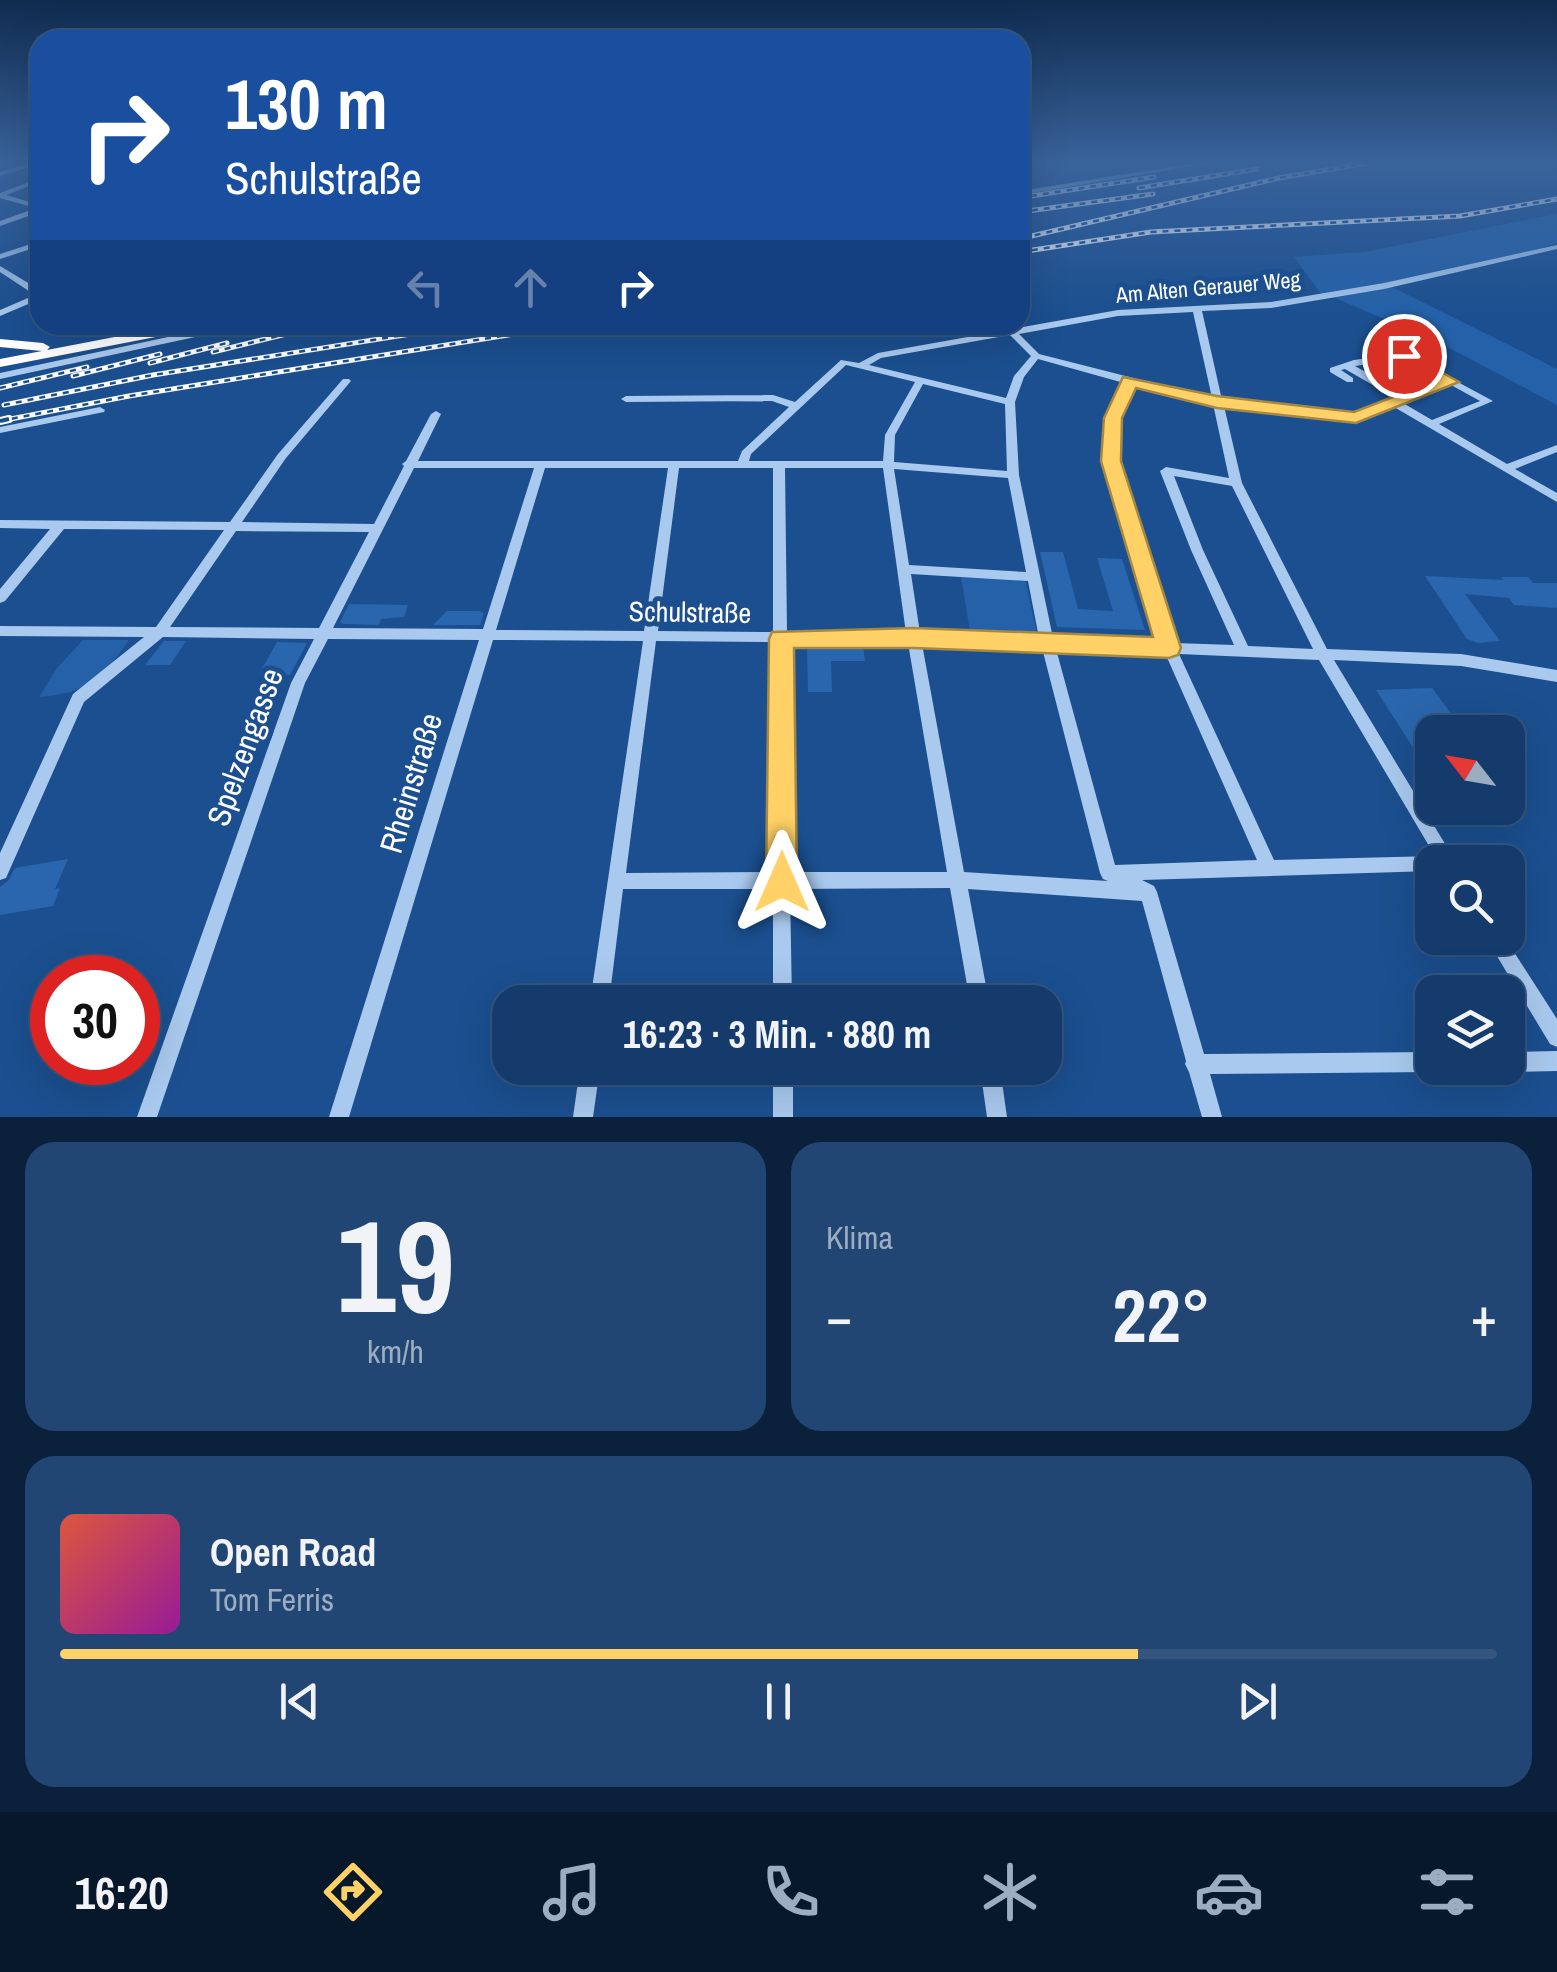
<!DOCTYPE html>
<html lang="de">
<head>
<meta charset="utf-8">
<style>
  :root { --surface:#143b6b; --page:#214673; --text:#f1f3f6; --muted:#9dadc1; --line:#33557e; --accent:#ffd166 }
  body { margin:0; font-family:"Archivo Narrow",sans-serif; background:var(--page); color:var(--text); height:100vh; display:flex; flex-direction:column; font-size:38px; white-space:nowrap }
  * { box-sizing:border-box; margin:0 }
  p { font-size:32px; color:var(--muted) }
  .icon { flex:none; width:55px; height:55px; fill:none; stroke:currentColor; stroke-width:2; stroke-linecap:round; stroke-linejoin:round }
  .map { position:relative; height:1117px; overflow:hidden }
  .sheet { display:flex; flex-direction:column; gap:25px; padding:25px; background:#0b203b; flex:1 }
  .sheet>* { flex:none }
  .guide { position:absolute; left:30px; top:30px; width:1000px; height:305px; border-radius:30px; box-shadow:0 10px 40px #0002,0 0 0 2px var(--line); background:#1a4fa0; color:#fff; overflow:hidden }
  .needle { width:65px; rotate:301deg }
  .tools { position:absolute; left:1415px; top:715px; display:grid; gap:20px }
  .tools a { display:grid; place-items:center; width:110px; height:110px; border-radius:20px; background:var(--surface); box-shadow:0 10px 40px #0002,0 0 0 2px var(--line); font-size:50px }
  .speed { position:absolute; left:30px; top:955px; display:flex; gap:20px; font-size:50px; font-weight:700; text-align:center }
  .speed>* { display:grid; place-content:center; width:130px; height:130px; border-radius:50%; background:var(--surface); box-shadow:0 10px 40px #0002,0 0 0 2px var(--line); line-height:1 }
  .speed .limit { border:15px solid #d22; background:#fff; color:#111 }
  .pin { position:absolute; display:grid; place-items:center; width:85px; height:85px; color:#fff; margin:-42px; border:5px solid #fff; border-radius:50%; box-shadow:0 2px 10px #0007 }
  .me { position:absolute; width:110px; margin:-55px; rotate:0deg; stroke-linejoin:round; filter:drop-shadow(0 0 8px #0008) }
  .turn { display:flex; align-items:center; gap:35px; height:210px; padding:0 30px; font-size:45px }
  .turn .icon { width:130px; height:130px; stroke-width:2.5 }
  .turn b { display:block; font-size:70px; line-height:85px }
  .lanes { display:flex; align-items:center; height:95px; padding:0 30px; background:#0003; justify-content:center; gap:50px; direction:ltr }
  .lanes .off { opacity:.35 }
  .big { font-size:75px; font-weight:700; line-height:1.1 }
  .sheet .widget { flex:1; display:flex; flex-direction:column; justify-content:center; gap:15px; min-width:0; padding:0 35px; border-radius:30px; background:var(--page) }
  .sheet .dial { align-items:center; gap:0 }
  .dial b { font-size:130px; line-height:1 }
  .song { display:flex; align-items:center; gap:30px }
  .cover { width:120px; height:120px; border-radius:15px; background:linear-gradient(135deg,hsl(10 70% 55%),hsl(300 70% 35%)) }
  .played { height:10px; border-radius:5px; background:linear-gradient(90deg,var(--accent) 75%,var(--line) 75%) }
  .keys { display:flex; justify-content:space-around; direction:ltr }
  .heat { display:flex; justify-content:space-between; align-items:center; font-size:55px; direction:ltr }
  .sheet .tiles { flex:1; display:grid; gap:25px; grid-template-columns:1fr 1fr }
  .widget:last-child { grid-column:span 2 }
  .trip { position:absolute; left:492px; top:985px; width:570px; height:100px; border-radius:30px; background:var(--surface); box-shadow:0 10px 40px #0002,0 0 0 2px var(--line); font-weight:700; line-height:100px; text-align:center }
  .menu { display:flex; height:160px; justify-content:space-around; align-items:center; background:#08182b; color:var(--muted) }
  .menu .icon { width:70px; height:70px }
  .menu .active { color:var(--accent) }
  .menu b { font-size:45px; color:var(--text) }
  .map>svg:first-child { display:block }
  .green { fill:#2461a8 }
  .building { fill:#2a66ad }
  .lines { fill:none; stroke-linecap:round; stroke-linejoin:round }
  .minor { fill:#a9c9ee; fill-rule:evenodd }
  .highway { fill:#fff; fill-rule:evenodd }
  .rail-far1-casing { stroke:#fff; stroke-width:5 }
  .rail-casing { stroke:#fff; stroke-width:8 }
  .rail-far1 { stroke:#1b4f8f; stroke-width:2.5; stroke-dasharray:6; stroke-linecap:butt }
  .rail { stroke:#1b4f8f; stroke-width:4; stroke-dasharray:10; stroke-linecap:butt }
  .route { fill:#ffd166; stroke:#a68842; stroke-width:2.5 }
  .labels { text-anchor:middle; stroke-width:10; stroke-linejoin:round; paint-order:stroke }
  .far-street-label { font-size:22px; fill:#fff; stroke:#1b4f8f }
  .street-label { font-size:28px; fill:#fff; stroke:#1b4f8f }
  .near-street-label { font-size:32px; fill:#fff; stroke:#1b4f8f }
</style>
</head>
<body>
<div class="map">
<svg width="1557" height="1117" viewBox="0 0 1557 1117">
  <rect width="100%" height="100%" fill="#1b4f8f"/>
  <g class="green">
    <polygon points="1557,214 1557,243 1504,260 1322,295 1294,257 1364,252"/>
    <polygon points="1390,286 1557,369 1557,405 1436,341 1335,298"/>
    <polygon points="961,577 1025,579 1037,634 970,632"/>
    <path d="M83 640H129C101 679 88 693 39 697L57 668Z"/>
  </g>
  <g class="building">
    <polygon points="1040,552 1063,552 1078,609 1113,611 1097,558 1122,559 1145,630 1057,627"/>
    <polygon points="1425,576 1504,580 1501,577 1528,577 1533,583 1557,583 1557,608 1514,605 1509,598 1465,594 1500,641 1478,643 1467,639"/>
    <polygon points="349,604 408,605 404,617 381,619 379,625 343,624 340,622"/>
    <polygon points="447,611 479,611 484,613 480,625 433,625"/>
    <polygon points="164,641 186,641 170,665 145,665"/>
    <polygon points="277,642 307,643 290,675 259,674"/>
    <polygon points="807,646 863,646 865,661 831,661 832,692 808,692"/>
    <polygon points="1432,688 1465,732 1432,732 1432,777 1376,690"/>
    <polygon points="68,859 55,889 60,888 53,906 0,915 0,887 9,880 15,868"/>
  </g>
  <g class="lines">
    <g class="minor">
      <polygon points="37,161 40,161 40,164 0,176 0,172"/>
      <polygon points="1208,161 1223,161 1020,195 1020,191"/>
      <polygon points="40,178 40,182 6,195 40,205 40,212 0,226 0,221 36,208 0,198 0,193"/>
      <polygon points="40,241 40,246 0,259 0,254"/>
      <path d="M1557 245V249L1384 289 1271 308 1202 311 1222 400 1355 415 1397 399 1345 369 1341 370 1353 378V382H1347L1330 372V368L1354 360 1404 353 1493 401 1439 424 1507 464 1557 445V452L1515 469 1557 493V502L1394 407 1356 421 1224 406 1242 483 1327 649 1461 654 1557 670V682L1461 666 1334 660 1456 862H1432V871L1142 880 1154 886 1157 892 1204 1054 1432 1052V1068H1440L1432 1072 1210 1074 1222 1117H1202L1189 1072 1185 1064 1186 1061 1142 901 968 889 989 1002H970L950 888 790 889 792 1002H773V889H623L609 1002H590L643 641 493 640 349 1117H329L479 640 328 639 305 683 157 1117H137L291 683 314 639 163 637 84 702 6 878 0 880V853L73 694 144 637 0 636V626L156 627 224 530 64 529 5 601 0 603V589L50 529 0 528V520L230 522 278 454 343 379H349L351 381 286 458 242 522 374 524 404 466 402 464 406 461 431 414 436 411 441 414 418 461H738L742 451 789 407 772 401 626 402 621 399 626 396 773 395 795 402 841 360 859 363 878 353 1118 310 1271 302 1384 283ZM1193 312 1212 398 1039 354 1019 334 1118 316ZM1010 335 1031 356 1014 376 1006 398 869 365 881 358ZM1038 359 1124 383C1119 394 1111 406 1108 418 1094 471 1142 588 1160 643L1053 638 1019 475 1015 402 1024 377ZM1403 359 1443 381 1406 395 1355 366ZM846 365 915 382 885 435 883 461H749L751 454ZM923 384 1005 404 1007 471 894 462 895 435ZM1133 385 1213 404 1229 478 1166 467 1160 471 1191 550 1234 645 1174 643C1154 585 1108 479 1118 420 1120 408 1128 396 1133 385ZM1451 385 1480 401 1432 420 1403 403ZM414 468H534L483 629 333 628ZM545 468H668L644 631 496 630ZM679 468H773V632L658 631ZM785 468H883L906 633 787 632ZM894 469 1008 478 1026 572 909 565ZM1174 476 1232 486 1313 649 1248 646 1203 550ZM236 531 369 532 319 628 170 627ZM911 574 1028 581 1039 638 920 633ZM656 641 773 642V872L626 873ZM787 642 908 643 947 872H790ZM922 644 1042 648 1100 873 1103 879 1108 881 964 872ZM1056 649 1165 653 1257 860 1115 865ZM1179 654 1319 660 1435 856 1274 860Z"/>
      <polygon points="0,266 40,290 40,299 0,316 0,310 35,295 0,272"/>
      <polygon points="224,325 242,325 237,328 0,379 0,373"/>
      <polygon points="100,407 105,410 104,412 0,433 0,427"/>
      <polygon points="1486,938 1505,938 1557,1019 1557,1047 1550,1044"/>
      <polygon points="1557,1051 1557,1071 1508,1072 1500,1068 1508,1068 1508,1052"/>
      <polygon points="580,1068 600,1068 593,1117 573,1117"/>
      <rect x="773" y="1068" width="20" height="49"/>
      <polygon points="980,1068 1000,1068 1007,1117 987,1117"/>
    </g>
    <g class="highway">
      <polygon points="177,325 203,325 197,329 0,367 0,359 42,351 0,347 0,339 43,343 50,347 47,350"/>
      <polygon points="218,325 238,325 220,333 210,333 210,327"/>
    </g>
    <g class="rail-far1-casing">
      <g id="rail-far1">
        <polyline points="1139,188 1257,169"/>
        <polyline points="1031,196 1154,177"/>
        <polyline points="1020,212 1153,194"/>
        <polyline points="1023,238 1279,178 1379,161"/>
        <polyline points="1020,252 1151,232 1460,216 1557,199"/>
        <polyline points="213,352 323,325"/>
        <polyline points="150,363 227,343"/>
        <polyline points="73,376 160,354"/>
        <polyline points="0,388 87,367"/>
        <polyline points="4,405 153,375 467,325"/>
        <polyline points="0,421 129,396 570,325"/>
      </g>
    </g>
    <g class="rail-casing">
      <polyline id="rail" points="0,421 9,419"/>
    </g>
    <use href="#rail-far1" class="rail-far1"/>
    <use href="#rail" class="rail"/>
  </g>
  <linearGradient id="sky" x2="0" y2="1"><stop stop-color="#0f2b4f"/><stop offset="0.51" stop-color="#39639b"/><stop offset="1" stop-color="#39639b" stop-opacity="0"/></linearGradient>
  <rect width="1557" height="317" fill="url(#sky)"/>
  <polygon class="route" points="1404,351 1459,382 1356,423 1217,408 1136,388 1122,418 1121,461 1181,648 1178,655 1169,658 914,648 794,648 797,882 793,893 782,897 771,893 766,882 769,639 772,632 914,628 1153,637 1101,461 1104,418 1123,377 1217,396 1354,412 1435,381 1398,360 1398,353"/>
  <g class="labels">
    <g class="far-street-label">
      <text transform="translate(1208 287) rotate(-5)" y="8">Am Alten Gerauer Weg</text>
    </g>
    <g class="street-label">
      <text transform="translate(690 612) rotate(1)" y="10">Schulstraße</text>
    </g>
    <g class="near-street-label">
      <text transform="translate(245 747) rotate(-70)" y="11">Spelzengasse</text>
      <text transform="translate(411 783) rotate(-73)" y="11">Rheinstraße</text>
    </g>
  </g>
</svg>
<div class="tools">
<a><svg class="needle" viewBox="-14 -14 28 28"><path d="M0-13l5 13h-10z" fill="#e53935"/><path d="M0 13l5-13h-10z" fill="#9dadc1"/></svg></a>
<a><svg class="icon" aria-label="search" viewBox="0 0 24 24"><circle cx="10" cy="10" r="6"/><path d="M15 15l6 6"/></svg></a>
<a><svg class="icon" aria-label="layers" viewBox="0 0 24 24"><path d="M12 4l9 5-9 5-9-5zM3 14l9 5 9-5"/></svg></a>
</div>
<div class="speed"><div class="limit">30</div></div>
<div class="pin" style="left:1404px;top:356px;background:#d93025"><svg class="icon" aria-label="arrive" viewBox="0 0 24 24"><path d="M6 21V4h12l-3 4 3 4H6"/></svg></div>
<svg class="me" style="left:782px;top:882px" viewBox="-20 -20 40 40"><path d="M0-17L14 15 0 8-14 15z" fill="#ffd166" stroke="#fff" stroke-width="4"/></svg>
<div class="trip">16:23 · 3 Min. · 880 m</div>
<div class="guide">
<div class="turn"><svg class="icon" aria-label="right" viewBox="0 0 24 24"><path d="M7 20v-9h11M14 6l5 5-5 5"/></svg><div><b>130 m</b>Schulstraße</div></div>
<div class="lanes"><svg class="icon off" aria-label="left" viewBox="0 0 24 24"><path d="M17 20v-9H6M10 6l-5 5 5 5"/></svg><svg class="icon off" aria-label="ahead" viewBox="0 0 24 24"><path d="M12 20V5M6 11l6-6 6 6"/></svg><svg class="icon" aria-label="right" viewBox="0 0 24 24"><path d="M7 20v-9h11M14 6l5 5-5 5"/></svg></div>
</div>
</div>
<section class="sheet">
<div class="tiles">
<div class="widget dial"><b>19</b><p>km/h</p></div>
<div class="widget"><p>Klima</p>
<div class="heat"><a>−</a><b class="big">22°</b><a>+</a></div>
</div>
<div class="widget">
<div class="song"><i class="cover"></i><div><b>Open Road</b><p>Tom Ferris</p></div></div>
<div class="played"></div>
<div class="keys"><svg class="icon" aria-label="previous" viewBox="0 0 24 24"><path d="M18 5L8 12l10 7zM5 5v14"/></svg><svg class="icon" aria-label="pause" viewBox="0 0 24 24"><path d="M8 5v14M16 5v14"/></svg><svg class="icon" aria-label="next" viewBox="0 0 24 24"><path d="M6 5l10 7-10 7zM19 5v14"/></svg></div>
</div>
</div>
</section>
<nav class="menu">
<b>16:20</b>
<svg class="icon active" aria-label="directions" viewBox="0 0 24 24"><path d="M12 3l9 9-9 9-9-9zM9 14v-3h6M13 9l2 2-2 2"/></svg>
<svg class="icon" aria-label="music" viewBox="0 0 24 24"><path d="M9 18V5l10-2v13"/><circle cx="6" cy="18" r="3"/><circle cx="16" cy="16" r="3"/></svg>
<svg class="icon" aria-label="phone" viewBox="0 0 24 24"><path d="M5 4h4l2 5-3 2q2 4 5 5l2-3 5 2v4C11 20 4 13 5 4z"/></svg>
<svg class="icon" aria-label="climate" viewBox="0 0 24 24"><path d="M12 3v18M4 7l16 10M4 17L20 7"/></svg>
<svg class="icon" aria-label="car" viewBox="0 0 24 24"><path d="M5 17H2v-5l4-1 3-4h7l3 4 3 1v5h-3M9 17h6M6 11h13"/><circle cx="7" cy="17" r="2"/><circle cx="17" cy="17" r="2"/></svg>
<svg class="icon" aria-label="filters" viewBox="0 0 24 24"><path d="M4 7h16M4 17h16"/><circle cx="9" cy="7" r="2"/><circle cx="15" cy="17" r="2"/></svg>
</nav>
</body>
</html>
